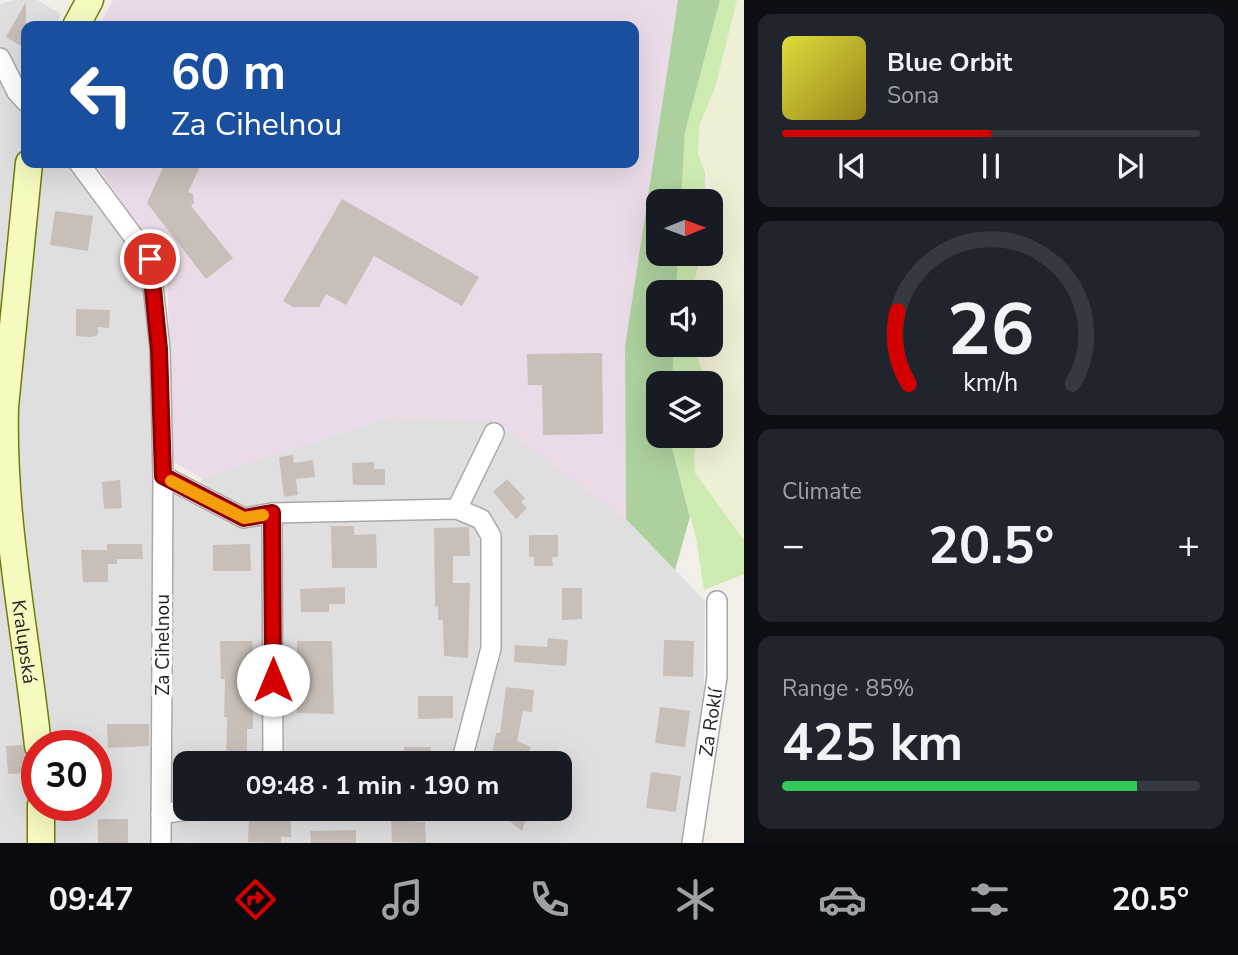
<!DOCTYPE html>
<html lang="en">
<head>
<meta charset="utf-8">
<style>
  :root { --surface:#171b24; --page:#20242c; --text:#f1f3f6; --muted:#9ea1a6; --line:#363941; --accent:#d40000 }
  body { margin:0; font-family:"Nunito Sans",sans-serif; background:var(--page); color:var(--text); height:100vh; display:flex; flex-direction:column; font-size:26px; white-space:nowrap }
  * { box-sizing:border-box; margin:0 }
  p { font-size:23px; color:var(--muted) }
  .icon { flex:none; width:38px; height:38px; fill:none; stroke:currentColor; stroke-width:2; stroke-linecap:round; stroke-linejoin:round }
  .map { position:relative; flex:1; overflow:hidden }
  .panel { display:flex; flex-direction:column; gap:14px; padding:14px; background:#0d0f14; width:494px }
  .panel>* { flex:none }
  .hud { position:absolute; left:21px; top:21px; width:618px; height:147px; border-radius:14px; box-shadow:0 7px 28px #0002; background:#1a4fa0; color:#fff; overflow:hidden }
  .needle { width:46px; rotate:89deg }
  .controls { position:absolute; left:646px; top:189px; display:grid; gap:14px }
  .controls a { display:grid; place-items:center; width:77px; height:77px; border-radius:14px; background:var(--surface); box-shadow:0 7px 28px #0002; font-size:35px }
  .speed { position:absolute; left:21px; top:730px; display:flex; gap:14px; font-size:35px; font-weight:700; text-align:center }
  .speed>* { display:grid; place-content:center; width:91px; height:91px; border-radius:50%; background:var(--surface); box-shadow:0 7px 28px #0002; line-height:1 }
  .speed .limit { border:10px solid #d22; background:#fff; color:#111 }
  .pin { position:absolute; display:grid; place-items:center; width:60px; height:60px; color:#fff; margin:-30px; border:4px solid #fff; border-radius:50%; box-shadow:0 2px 7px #0007 }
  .me { position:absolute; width:77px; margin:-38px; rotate:0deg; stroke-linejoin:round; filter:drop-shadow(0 0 5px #0008) }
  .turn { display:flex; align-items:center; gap:24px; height:147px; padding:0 35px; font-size:32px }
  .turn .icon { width:91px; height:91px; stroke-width:2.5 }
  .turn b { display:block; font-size:49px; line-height:60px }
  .big { font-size:52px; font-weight:700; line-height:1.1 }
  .panel .tile { flex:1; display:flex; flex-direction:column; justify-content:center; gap:10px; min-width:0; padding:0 24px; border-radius:14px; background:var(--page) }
  .panel .dial { align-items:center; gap:0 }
  .dial svg { height:182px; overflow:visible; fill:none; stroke:var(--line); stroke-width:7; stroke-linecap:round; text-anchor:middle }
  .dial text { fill:var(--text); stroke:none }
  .song { display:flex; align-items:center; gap:21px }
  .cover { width:84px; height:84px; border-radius:10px; background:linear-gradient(135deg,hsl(60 70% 55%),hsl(50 70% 35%)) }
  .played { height:7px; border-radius:4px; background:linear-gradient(90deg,var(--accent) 50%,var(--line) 50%) }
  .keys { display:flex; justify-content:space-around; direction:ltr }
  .heat { display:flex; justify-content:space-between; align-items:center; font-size:38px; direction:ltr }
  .charge { height:10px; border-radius:5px; background:linear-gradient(90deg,#34c759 85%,var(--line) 0) }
  .trip { position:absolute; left:173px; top:751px; width:399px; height:70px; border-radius:14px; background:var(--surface); box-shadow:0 7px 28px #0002; font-weight:700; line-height:70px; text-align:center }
  .dock { display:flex; height:112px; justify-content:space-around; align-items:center; background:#090b0e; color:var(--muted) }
  .dock .icon { width:49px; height:49px }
  .dock .on { color:var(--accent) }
  .dock b { font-size:32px; color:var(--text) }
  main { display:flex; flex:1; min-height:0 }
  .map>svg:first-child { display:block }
  .residential { fill:#e0dfdf; fill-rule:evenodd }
  .industrial { fill:#ebdbe8 }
  .farmland { fill:#eef0d5 }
  .grass { fill:#cdebb0 }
  .forest { fill:#add19e }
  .building { fill:#c7bfb8 }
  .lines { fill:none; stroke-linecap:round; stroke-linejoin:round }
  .street-casing { stroke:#a9a9a9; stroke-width:22 }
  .secondary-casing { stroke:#707d05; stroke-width:29 }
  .street { stroke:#fff; stroke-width:19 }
  .secondary { stroke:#f7fabf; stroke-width:26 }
  .route-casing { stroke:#8a0000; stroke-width:18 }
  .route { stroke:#d40000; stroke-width:12 }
  .slow { stroke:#f59e0b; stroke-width:12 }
  .labels { text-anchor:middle; stroke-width:7; stroke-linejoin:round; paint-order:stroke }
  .street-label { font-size:19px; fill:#222; stroke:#fff }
</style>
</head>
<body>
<main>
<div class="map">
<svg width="745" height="843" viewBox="0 0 745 843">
  <rect width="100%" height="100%" fill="#f2efe9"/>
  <path class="residential" d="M15 0H37L61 14 56 26H26V94L20 109 26 117V163H71L142 259 151 333 154 482 193 504 202 478 390 417 493 419 626 519 705 601 703 739 687 843H0V4ZM37 746H96V805H37ZM186 763H560V808H186Z"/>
  <polygon class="industrial" points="113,0 678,0 625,347 626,519 493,419 390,417 202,478 173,462 167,272 96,163 634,163 634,26 99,26"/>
  <polygon class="farmland" points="737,0 744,0 744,540 695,473 694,456 698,436 710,436 710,383 706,383 692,349 693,345 710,345 710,292 695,292 693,287 701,254 710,254 711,217 716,196 698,155 699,126 715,88"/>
  <g class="grass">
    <polygon points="720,0 737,0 715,88 699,126 698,155 705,172 705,201 681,201 685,132"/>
    <polygon points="678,254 701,254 693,287 695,292 676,292"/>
    <polygon points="674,345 693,345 706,383 672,383"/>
    <polygon points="669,436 698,436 694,456 695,473 744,540 744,574 704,590 696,538"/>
  </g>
  <polygon class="forest" points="678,0 720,0 685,132 681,201 658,201 658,254 678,254 676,292 658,292 658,345 674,345 672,383 658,383 658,436 669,436 690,517 675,570 626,519 625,347"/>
  <g class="building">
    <polygon points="26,2 26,49 6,37"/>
    <polygon points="165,163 202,163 188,192 193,194 194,203 191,206 233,258 206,279 147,203"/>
    <polygon points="342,199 479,277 462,306 374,256 346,305 326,294 319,307 293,307 283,301"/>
    <polygon points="55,211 93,216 88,251 50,245"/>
    <polygon points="76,309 110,310 109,328 98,327 98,335 91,337 76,336"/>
    <polygon points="602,353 603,434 543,435 542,385 528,385 527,354"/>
    <polygon points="293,455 294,463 313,460 315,477 296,479 298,495 284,497 279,457"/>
    <polygon points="374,462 374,469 385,469 385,485 353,485 352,463"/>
    <polygon points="507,479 525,498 521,502 527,508 516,519 493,492"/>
    <polygon points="120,480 122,508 104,509 102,482"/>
    <polygon points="331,526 354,526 354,535 376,534 377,568 332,568"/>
    <polygon points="469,527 470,556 453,556 453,583 470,583 468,658 444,656 443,620 438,620 438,606 435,606 434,528"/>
    <polygon points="529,535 558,535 558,557 552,557 553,566 534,566 534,557 529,557"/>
    <polygon points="107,544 142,544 143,559 117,559 117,564 108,564 108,582 83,582 81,550 107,550"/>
    <polygon points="250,544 251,571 213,571 213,545"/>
    <polygon points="345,587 345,604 329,604 329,612 301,612 300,589"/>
    <polygon points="562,588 582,588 582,619 562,620"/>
    <polygon points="548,638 568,640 566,666 514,662 515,645 547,647"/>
    <polygon points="664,640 694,641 693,677 663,676"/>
    <polygon points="220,641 252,641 253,650 258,650 258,668 253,669 253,678 248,679 248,706 253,706 253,729 247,729 247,763 226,763 227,717 224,717 225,679 221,679"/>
    <polygon points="297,641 332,641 334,714 297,713"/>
    <polygon points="506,687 534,690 532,712 523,711 517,741 531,747 525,763 490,763 496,733 500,733"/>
    <polygon points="418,696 453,696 453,718 418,719"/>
    <polygon points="660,707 690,711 685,747 655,743"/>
    <polygon points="107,724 149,724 149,746 108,748"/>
    <polygon points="22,745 29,758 28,773 8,774 6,746"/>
    <polygon points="404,747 431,747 431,763 405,763"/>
    <polygon points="651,772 681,776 676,812 646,808"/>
    <polygon points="494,808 530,808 522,831"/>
    <polygon points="403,814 407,818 415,818 415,822 425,822 426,843 392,842 391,819 399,818"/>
    <polygon points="249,816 291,816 291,837 281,837 281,843 248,842"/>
    <rect x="98" y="819" width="30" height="24"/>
    <polygon points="356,830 356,843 311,843 310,831"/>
  </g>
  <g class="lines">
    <g class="street-casing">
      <g id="street">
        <polyline points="0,58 17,92 26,102"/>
        <polyline points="79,163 150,259 160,349 163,476 161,843"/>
        <polyline points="163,476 244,518 272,513 457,509 481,519 491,536 491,648 461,763"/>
        <polyline points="457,509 494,433"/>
        <polyline points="272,513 273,763"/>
        <polyline points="161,814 200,808"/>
        <path id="s1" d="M692 843 717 677V601"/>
      </g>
    </g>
    <g class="secondary-casing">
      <g id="secondary">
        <polyline points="76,26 90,0"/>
        <path id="s2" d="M29 163 5 407C2 521 26 632 38 746"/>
        <polyline points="41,843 41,805"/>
      </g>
    </g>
    <use href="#street" class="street"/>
    <use href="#secondary" class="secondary"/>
  </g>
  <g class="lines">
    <g class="route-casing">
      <polyline id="route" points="150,259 159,349 163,476 244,518 272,513 273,680"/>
    </g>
    <use href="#route" class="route"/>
    <polyline class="slow" points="171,481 244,518 263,515"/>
  </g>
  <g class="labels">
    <g class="street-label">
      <text dy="7" stroke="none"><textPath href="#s2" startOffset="481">Kralupská</textPath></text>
      <text transform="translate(162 645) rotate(-90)" y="7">Za Cihelnou</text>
      <text dy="7" stroke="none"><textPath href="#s1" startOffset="122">Za Roklí</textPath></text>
    </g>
  </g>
</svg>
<div class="controls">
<a><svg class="needle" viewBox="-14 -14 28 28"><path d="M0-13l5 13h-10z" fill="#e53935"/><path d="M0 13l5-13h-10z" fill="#9ea1a6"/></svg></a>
<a><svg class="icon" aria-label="sound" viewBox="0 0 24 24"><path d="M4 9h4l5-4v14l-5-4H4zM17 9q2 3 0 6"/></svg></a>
<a><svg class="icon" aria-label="layers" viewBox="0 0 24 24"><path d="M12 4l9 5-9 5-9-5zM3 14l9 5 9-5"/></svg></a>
</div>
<div class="speed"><div class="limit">30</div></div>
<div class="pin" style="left:150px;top:259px;background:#d93025"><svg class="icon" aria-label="arrive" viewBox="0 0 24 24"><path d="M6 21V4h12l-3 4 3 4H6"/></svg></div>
<svg class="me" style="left:273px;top:680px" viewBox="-20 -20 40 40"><circle r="19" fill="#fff"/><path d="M0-13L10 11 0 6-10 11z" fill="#d40000"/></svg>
<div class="trip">09:48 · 1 min · 190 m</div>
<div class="hud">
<div class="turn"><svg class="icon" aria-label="left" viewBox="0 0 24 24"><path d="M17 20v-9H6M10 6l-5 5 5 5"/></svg><div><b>60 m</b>Za Cihelnou</div></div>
</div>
</div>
<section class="panel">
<div class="tile">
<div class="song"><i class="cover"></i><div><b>Blue Orbit</b><p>Sona</p></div></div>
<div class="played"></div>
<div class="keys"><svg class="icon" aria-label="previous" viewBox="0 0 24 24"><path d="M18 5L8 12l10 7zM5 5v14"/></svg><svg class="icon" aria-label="pause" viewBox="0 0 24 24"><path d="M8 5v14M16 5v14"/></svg><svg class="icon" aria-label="next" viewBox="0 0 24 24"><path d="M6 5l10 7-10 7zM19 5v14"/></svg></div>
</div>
<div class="tile dial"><svg viewBox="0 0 100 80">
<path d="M14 69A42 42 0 1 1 86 69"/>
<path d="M14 69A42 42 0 0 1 9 37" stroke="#d40000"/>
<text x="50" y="56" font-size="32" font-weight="700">26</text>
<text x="50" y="72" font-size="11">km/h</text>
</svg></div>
<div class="tile"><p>Climate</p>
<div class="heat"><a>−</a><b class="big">20.5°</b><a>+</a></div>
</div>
<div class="tile"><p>Range · 85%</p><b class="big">425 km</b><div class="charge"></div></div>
</section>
</main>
<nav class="dock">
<b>09:47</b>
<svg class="icon on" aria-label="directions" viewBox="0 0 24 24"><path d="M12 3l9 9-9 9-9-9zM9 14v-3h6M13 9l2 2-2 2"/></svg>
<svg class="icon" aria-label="music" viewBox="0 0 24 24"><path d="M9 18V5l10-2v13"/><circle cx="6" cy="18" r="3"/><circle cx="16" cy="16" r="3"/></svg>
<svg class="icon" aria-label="phone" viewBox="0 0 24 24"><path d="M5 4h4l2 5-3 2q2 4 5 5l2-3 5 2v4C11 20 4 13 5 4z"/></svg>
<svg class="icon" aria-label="climate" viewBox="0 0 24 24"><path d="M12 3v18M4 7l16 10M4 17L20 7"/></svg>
<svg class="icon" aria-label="car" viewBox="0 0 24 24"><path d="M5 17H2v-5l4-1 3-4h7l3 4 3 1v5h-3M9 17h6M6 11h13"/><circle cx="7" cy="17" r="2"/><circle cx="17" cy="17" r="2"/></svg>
<svg class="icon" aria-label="filters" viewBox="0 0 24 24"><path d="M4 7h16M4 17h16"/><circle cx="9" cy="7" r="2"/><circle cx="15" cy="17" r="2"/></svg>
<b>20.5°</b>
</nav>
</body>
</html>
